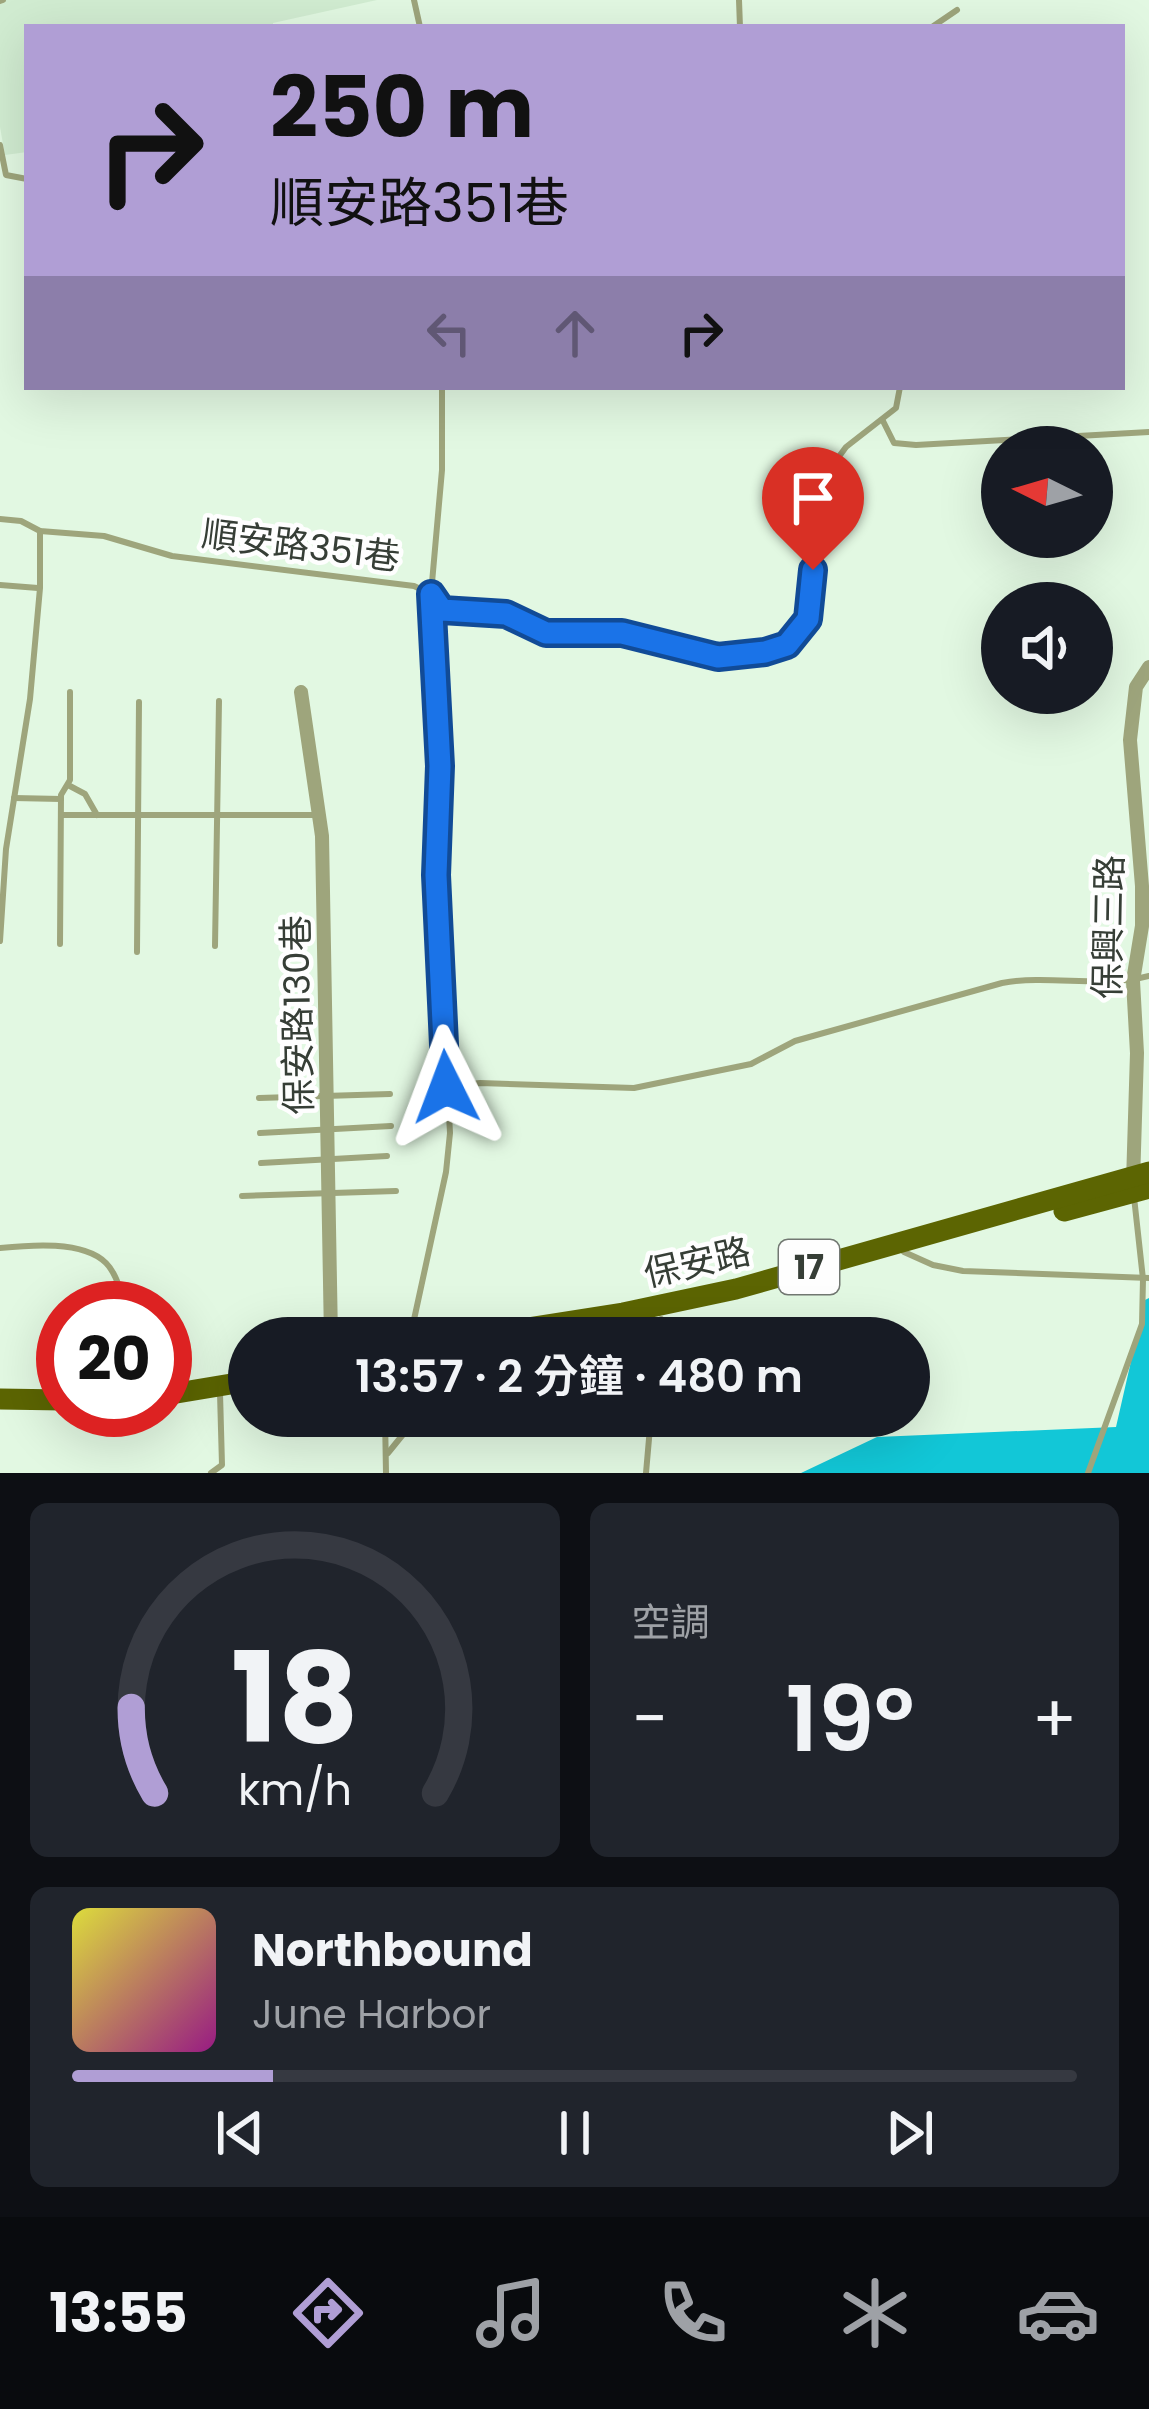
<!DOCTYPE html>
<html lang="zh-TW">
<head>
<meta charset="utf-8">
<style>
  :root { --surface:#171b24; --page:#20242c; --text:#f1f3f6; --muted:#9ea1a6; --line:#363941; --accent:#b09ed5 }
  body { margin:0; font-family:Poppins,"Noto Sans TC",sans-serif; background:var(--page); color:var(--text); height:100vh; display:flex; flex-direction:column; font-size:45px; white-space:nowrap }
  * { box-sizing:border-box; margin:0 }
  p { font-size:39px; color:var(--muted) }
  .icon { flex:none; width:66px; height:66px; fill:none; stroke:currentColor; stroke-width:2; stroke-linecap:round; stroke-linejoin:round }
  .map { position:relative; height:1473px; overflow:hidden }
  .side { display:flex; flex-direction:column; gap:30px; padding:30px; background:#0d0f14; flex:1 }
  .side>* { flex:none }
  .banner { position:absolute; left:24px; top:24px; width:1101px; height:366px; border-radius:0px; box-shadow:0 12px 48px #0002; background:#b09ed5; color:#111; overflow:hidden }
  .needle { width:78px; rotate:275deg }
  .fabs { position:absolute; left:981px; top:426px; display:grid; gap:24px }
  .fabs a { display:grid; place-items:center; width:132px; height:132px; border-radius:50%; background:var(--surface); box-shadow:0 12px 48px #0002; font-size:60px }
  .speed { position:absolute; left:36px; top:1281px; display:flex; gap:24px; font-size:60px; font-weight:700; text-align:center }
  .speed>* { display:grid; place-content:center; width:156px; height:156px; border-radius:50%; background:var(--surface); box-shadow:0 12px 48px #0002; line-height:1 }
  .speed .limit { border:18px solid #d22; background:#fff; color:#111 }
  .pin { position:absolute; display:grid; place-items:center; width:102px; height:102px; color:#fff; margin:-123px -51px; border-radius:50% 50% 50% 0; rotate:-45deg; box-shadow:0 0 12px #0007 }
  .pin .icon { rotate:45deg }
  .me { position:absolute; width:132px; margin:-66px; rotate:357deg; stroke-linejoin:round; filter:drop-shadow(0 0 9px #0008) }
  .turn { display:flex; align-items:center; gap:42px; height:252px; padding:0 48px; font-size:54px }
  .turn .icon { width:156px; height:156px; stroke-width:2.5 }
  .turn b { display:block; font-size:84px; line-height:102px }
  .lanes { display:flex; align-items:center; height:114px; padding:0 48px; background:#0003; justify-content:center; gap:60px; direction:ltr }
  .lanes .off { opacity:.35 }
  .big { font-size:90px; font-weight:600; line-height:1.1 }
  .side .tile { flex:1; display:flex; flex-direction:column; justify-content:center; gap:18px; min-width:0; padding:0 42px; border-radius:18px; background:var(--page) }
  .side .dial { align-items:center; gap:0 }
  .dial svg { height:312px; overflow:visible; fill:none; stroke:var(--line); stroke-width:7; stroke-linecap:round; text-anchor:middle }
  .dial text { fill:var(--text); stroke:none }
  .song { display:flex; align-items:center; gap:36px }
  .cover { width:144px; height:144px; border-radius:18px; background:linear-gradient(135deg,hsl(60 70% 55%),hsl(310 70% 35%)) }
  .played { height:12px; border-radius:6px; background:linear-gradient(90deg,var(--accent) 20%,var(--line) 20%) }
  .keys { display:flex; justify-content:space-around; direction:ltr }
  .heat { display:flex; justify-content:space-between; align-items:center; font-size:66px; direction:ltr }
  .side .tiles { flex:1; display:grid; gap:30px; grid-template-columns:1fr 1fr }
  .tile:last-child { grid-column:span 2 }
  .trip { position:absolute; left:228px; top:1317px; width:702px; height:120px; border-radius:60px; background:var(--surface); box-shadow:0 12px 48px #0002; font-weight:600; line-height:120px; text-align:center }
  .tab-bar { display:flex; height:192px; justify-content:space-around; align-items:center; background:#090b0e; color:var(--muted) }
  .tab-bar .icon { width:84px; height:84px }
  .tab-bar .on { color:var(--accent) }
  .tab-bar b { font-size:54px; color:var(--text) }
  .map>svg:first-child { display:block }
  .built { fill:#d1ecd1 }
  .water { fill:#12c7d7 }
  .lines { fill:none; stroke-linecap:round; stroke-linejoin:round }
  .lane { stroke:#9ea57c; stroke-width:6 }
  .street { stroke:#9ea57c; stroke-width:14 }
  .primary { stroke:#5c6502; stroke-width:21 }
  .route-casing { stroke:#114b97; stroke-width:30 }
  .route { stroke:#1a73e8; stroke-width:21 }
  .labels { text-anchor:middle; stroke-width:9; stroke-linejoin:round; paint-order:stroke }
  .shield { fill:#fefefe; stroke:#727872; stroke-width:3 }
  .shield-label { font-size:33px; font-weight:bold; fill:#363e36 }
  .street-label { font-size:36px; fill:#363e36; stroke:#fefefe }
</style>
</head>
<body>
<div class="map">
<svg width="1149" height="1473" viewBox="0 0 1149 1473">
  <rect width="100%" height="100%" fill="#e2f8e2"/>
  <polygon class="built" points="0,0 377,0 273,23 273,27 27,27 27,152 5,155 0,127"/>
  <polygon class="water" points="1149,1298 1149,1473 801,1473 877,1437 1116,1427 1145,1300"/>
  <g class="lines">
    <g class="lane">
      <polyline points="414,0 420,27"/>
      <polyline points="739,0 740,27"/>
      <polyline points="0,1 3,0"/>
      <polyline points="932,27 957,10"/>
      <polyline points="0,145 6,175 27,179"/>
      <polyline points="883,421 894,443 916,445 1149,432"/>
      <polyline points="0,519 21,521 40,531 104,536 172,556 414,586 431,594 442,610 506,614 546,633 622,633 718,657 778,649 798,634 808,619 813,588 816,507 832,466 846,447 896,408 900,387"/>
      <polyline points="0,585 38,588"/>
      <polyline points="68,785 85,794 97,815"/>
      <polyline points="14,798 61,799"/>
      <polyline points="61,815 317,815"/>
      <polyline points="0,941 6,849 30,699 40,588 40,531"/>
      <polyline points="60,944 61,795 70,780 70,692"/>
      <polyline points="215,946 219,701"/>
      <polyline points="137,952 139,702"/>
      <path d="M446 1087 480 1083 634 1088 751 1064 795 1041 1002 983C1051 974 1101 989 1149 976"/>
      <polyline points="259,1098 390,1094"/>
      <polyline points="260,1133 391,1126"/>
      <polyline points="261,1163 387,1156"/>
      <polyline points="242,1196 396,1191"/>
      <path d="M0 1248C29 1245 83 1240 106 1263 117 1274 121 1294 127 1308"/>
      <polyline points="904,1252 933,1265 963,1271 1149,1278"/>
      <polyline points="410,1338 446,1172 450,1133 436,875 440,766 431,594 442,470 442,387"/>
      <polyline points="659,1338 661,1319"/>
      <polyline points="165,1361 180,1389"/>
      <polyline points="385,1416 386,1473"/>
      <polyline points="388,1453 418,1416"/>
      <polyline points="211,1473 222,1465 220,1393"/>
      <polyline points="646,1473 651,1416"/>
      <polyline points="1088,1473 1142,1324 1143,1279 1134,1197"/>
    </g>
    <g class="street">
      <polyline points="301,692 322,836 331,1338"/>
      <polyline points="1133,1182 1137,1053 1133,981 1142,926 1142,886 1130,740 1136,687 1149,667"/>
    </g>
    <g class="primary">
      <polyline points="1064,1211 1149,1188"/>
      <polyline points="464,1338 623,1313 736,1289 1149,1172"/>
      <polyline points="165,1395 249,1381"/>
      <polyline points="0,1399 63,1400"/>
    </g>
  </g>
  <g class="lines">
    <g class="route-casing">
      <polyline id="route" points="446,1087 436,875 440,766 431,594 442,610 506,614 546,633 622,633 718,657 765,652 787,645 808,619 813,570"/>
    </g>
    <use href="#route" class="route"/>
  </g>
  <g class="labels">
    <rect class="shield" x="779" y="1240" width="60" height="54" rx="9"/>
    <g class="shield-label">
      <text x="809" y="1279">17</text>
    </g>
    <g class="street-label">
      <text transform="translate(301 545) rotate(7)" y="13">順安路351巷</text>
      <text transform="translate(1108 927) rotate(-89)" y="13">保興三路</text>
      <text transform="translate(297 1015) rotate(-91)" y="13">保安路130巷</text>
      <text transform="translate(697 1262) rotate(-13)" y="13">保安路</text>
    </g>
  </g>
</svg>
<div class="fabs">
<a><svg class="needle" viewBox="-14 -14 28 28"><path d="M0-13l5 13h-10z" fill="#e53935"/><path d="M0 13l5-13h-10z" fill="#9ea1a6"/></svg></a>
<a><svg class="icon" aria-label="sound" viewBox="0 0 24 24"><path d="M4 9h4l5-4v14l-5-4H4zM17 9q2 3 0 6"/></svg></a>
</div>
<div class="speed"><div class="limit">20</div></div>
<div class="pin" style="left:813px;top:570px;background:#d93025"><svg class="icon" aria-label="arrive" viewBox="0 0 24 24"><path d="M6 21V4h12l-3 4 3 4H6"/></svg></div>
<svg class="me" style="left:446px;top:1087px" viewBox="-20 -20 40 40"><path d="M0-17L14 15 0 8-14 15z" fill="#1a73e8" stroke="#fff" stroke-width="4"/></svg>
<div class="trip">13:57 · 2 分鐘 · 480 m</div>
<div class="banner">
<div class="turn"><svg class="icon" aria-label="right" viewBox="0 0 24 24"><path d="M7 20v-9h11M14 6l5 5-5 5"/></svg><div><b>250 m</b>順安路351巷</div></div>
<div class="lanes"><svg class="icon off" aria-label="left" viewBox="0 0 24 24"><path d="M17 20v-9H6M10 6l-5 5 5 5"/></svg><svg class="icon off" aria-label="ahead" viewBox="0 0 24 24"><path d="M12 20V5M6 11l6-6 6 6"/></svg><svg class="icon" aria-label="right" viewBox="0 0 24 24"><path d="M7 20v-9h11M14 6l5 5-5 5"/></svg></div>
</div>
</div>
<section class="side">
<div class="tiles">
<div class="tile dial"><svg viewBox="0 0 100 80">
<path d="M14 69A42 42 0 1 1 86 69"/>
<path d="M14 69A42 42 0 0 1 8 47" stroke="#b09ed5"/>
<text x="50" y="56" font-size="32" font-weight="700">18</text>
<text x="50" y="72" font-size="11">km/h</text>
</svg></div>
<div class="tile"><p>空調</p>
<div class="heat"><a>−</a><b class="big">19°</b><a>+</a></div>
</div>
<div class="tile">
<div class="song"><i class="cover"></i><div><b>Northbound</b><p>June Harbor</p></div></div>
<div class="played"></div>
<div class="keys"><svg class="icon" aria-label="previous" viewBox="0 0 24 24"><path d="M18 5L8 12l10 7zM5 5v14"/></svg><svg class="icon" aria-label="pause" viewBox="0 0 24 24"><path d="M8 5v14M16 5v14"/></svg><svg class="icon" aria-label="next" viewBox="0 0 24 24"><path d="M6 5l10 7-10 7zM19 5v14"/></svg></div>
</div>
</div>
</section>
<nav class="tab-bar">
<b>13:55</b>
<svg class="icon on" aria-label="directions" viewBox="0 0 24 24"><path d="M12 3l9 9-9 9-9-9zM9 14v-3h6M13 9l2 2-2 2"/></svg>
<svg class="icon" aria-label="music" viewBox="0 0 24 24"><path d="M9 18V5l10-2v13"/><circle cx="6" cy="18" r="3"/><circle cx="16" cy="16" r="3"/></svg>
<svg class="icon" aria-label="phone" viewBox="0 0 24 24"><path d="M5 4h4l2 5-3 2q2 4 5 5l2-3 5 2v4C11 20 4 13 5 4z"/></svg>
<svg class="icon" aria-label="climate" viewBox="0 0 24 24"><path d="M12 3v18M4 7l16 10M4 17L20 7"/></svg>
<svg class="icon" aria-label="car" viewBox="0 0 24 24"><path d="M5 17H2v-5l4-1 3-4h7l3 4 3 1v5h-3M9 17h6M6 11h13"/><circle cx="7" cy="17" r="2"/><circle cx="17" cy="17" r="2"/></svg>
</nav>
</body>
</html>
